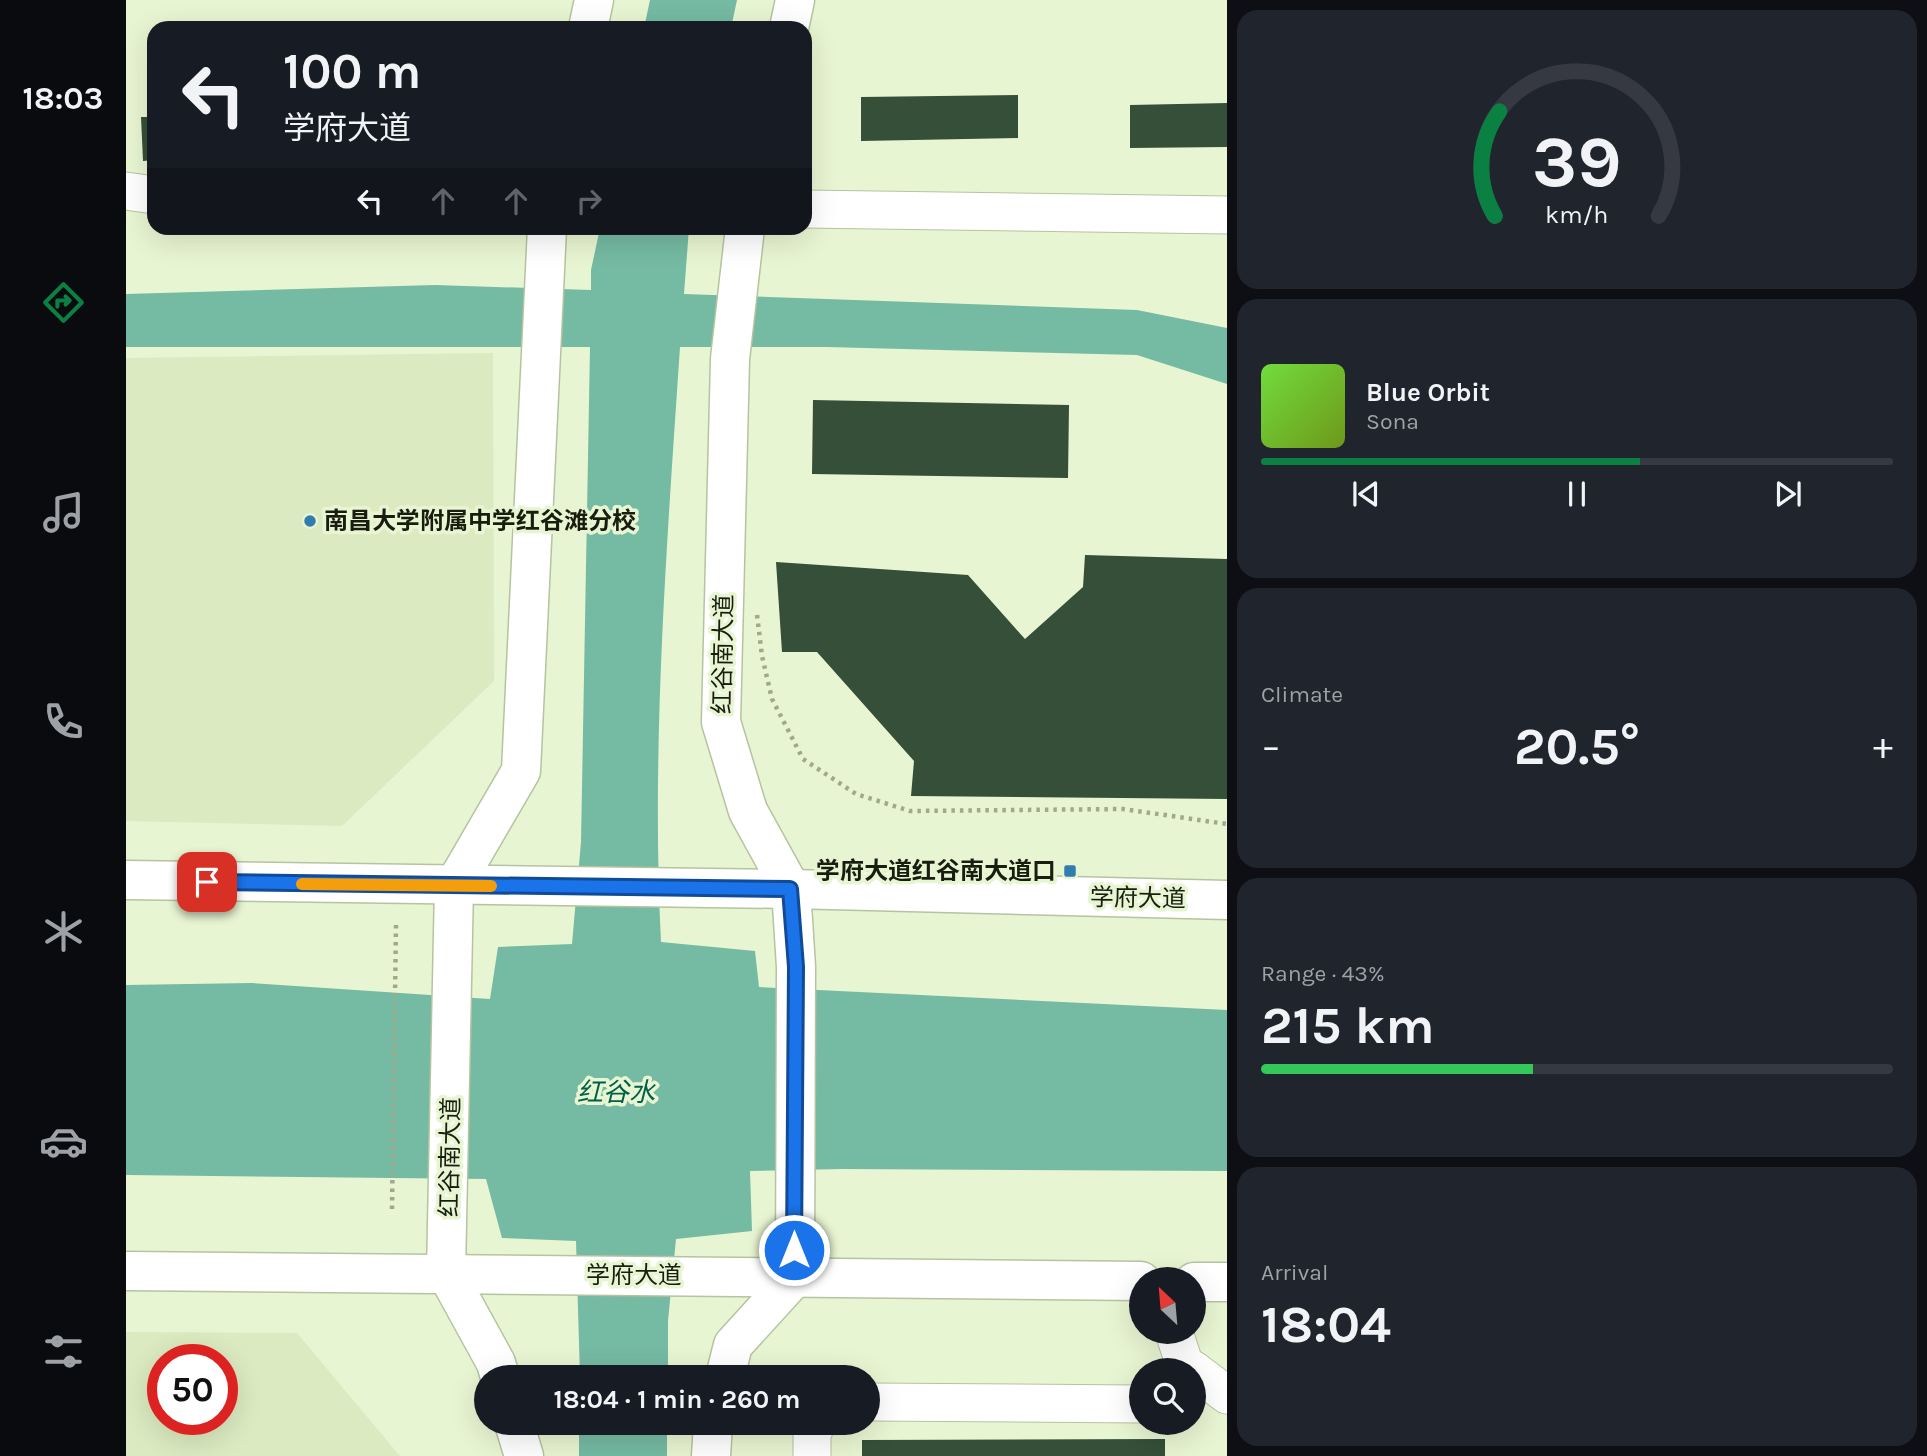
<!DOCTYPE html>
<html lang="en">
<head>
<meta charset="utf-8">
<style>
  :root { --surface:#171b24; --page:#20242c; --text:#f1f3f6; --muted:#9ea1a6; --line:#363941; --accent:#0b8043 }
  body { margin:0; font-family:Karla,"Noto Sans SC",sans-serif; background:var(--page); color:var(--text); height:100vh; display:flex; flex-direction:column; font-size:26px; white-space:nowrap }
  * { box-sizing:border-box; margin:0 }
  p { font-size:23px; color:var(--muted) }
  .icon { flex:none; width:38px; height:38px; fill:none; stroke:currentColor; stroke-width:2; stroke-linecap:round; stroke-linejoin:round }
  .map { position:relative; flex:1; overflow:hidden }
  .panel { display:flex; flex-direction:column; gap:10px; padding:10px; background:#0d0f14; width:700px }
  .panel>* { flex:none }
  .guide { position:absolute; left:21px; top:21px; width:665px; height:214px; border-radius:21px; box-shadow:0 7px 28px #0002; background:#171b24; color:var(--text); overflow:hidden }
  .needle { width:46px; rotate:334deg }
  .buttons { position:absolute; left:1003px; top:1267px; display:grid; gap:14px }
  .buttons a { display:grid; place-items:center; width:77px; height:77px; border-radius:50%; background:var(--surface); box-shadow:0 7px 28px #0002; font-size:35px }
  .speed { position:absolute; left:21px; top:1344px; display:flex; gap:14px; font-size:35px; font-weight:700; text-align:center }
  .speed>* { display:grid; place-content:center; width:91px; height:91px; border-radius:50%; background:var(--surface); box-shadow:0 7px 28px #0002; line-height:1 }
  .speed .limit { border:10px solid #d22; background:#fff; color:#111 }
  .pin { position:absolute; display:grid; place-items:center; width:60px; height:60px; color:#fff; margin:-30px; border-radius:14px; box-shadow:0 4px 10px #0006 }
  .me { position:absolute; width:77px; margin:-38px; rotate:0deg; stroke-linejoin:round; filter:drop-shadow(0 0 5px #0008) }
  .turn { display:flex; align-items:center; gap:24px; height:147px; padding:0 21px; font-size:32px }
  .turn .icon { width:91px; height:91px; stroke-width:2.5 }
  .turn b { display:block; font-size:49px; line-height:60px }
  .lanes { display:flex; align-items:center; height:66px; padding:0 21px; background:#0003; justify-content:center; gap:35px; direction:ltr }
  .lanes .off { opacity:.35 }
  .big { font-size:52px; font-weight:700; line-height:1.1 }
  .panel .card { flex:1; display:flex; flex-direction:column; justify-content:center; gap:10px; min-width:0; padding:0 24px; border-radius:21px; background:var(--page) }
  .panel .dial { align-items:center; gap:0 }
  .dial svg { height:182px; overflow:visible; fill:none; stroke:var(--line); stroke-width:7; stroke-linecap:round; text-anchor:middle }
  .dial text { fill:var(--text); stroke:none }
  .song { display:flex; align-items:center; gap:21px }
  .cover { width:84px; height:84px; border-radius:10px; background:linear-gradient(135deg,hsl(100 70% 55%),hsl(80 70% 35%)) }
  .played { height:7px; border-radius:4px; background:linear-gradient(90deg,var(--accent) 60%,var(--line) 60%) }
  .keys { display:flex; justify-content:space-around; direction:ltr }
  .heat { display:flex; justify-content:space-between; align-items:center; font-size:38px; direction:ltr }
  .charge { height:10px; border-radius:5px; background:linear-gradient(90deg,#34c759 43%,var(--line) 0) }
  .trip { position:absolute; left:348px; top:1365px; width:406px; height:70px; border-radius:35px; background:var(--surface); box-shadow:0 7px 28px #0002; font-weight:700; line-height:70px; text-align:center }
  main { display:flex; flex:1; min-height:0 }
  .tabs { display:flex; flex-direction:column; width:126px; justify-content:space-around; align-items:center; background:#090b0e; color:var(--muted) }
  .tabs .icon { width:49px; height:49px }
  .tabs .active { color:var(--accent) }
  .tabs b { font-size:32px; color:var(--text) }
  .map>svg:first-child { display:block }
  .built { fill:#dbeac0; fill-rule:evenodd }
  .water { fill:#75baa3 }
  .building { fill:#354f38 }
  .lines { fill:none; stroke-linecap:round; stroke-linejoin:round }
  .minor-casing { stroke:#b6c3a0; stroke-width:39 }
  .major-casing { stroke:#b6c3a0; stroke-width:41 }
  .path { stroke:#9fa98e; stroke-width:4.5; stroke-dasharray:3.5 5; stroke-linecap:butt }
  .minor { stroke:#fff; stroke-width:37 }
  .major { stroke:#fff; stroke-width:38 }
  .route-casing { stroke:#114b97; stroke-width:18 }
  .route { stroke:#1a73e8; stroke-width:12 }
  .slow { stroke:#f59e0b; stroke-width:12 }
  .poi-dot { fill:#327db0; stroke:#e8f5d2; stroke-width:2.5 }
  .labels { text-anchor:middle; stroke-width:7; stroke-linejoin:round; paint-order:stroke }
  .poi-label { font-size:24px; font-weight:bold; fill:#191d10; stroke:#e8f5d2; text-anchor:start }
  .street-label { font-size:24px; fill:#191d10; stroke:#e8f5d2 }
  .water-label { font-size:26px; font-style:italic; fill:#00604b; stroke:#e8f5d2 }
</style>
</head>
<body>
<main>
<nav class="tabs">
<b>18:03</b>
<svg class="icon active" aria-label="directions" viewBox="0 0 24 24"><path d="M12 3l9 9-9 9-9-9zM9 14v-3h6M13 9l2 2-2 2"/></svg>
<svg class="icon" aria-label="music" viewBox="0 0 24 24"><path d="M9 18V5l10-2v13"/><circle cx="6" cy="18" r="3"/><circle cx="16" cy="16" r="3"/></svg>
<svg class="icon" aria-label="phone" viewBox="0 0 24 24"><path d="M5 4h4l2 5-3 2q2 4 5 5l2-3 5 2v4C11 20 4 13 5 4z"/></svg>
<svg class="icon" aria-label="climate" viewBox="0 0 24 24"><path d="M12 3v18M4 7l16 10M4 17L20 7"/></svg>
<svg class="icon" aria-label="car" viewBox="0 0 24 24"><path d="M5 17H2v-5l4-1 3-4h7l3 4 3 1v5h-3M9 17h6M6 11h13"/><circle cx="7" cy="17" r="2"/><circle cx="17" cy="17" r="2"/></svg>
<svg class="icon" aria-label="filters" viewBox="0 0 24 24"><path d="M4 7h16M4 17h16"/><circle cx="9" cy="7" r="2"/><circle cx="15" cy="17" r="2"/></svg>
</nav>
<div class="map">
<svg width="1101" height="1456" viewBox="0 0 1101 1456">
  <rect width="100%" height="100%" fill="#e8f5d2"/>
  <g class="built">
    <polygon points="367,353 368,681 216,826 0,821 0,358"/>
    <path d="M0 1332 171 1333 274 1456H0ZM37 1360H96V1419H37Z"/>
  </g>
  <g class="water">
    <polygon points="524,0 611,0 605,28 518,28"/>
    <path d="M474 228H563L558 294 1011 310 1101 328V384L1011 355 701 347H554C541 542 525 747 535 942L629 951 633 987 1101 1010V1171L716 1169 624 1171 626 1231 550 1239 542 1321V1377H454L450 1241 376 1238 360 1179 0 1175V985L126 983 364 999 372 947 446 944 455 842 464 347H0V294L309 285 465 290V270Z"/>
    <rect x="453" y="1423" width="88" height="33"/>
  </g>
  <g class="building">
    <polygon points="892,95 892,138 735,141 735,97"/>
    <polygon points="1101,103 1101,147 1004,148 1004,105"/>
    <polygon points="15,117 28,117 28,160 17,161"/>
    <polygon points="687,400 943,405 942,478 686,474"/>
    <polygon points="959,555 1101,559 1101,799 785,796 788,761 691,652 656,652 650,562 842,575 899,639 957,587"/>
    <polygon points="1039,1439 1039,1456 736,1456 736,1440"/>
  </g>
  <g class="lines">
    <g class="minor-casing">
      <g id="minor">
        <polyline points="0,191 28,195"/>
        <polyline points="679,209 1101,215"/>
        <polyline points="1048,1332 1058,1363 1067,1370"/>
        <polyline points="1068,1370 1101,1395"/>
        <polyline points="742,1402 1015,1404"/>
        <polyline points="686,1456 686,1434 691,1423"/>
      </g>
    </g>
    <g class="major-casing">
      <g id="major">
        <polyline points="462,28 468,0"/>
        <polyline points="663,28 669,0"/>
        <polyline points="0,880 665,889 1101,900"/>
        <polyline points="0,1271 1015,1281"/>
        <polyline points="1068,1282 1101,1282"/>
        <polyline points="374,1377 370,1363 320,1272 328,886 395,771 421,228"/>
        <polyline points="599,1377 607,1345 669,1277 670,967 665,889 622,811 595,722 604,359 619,228"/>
        <polyline points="388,1423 398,1456"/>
        <polyline points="585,1456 587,1423"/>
      </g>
    </g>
    <g class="path">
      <polyline points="631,615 636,656 646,699 677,759 730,794 784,811 997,809 1101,824"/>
      <polyline points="266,1209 270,925"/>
    </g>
    <use href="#minor" class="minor"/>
    <use href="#major" class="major"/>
  </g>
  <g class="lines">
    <g class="route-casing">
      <polyline id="route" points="81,882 664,889 670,967 668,1250"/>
    </g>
    <use href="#route" class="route"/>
    <polyline class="slow" points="176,884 365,886"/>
  </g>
  <g class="poi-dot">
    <circle cx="184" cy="521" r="7"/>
    <rect x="937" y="864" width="14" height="14" rx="3.5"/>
  </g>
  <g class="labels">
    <g class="poi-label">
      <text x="198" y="529">南昌大学附属中学红谷滩分校</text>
      <text x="930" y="879" text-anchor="end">学府大道红谷南大道口</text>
    </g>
    <g class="street-label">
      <text transform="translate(597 654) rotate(-89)" y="8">红谷南大道</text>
      <text transform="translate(1012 898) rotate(1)" y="8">学府大道</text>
      <text transform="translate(324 1157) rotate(-89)" y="8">红谷南大道</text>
      <text x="508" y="1283">学府大道</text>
    </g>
    <g class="water-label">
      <text x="490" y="1101">红谷水</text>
    </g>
  </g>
</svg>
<div class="buttons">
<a><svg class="needle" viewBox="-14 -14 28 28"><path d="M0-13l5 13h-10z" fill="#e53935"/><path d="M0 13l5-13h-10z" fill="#9ea1a6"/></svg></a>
<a><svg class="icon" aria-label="search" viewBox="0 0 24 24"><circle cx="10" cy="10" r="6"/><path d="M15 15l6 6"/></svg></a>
</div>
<div class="speed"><div class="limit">50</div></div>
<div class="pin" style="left:81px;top:882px;background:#d93025"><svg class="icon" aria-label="arrive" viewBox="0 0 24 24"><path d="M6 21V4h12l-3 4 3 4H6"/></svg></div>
<svg class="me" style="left:668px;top:1250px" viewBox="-20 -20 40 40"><circle r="17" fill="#1a73e8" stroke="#fff" stroke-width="3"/><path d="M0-11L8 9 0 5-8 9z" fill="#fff"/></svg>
<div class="trip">18:04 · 1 min · 260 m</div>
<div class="guide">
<div class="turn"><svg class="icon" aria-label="left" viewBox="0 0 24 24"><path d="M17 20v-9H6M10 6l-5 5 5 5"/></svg><div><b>100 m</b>学府大道</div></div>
<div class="lanes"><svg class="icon" aria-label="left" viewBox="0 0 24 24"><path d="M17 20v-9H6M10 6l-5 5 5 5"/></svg><svg class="icon off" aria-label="ahead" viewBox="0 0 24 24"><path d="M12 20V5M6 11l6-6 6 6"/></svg><svg class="icon off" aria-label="ahead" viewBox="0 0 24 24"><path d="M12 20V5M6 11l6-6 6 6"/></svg><svg class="icon off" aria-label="right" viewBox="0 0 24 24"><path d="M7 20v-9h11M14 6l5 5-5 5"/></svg></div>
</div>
</div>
<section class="panel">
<div class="card dial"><svg viewBox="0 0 100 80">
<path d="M14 69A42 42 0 1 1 86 69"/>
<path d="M14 69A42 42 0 0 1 16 23" stroke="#0b8043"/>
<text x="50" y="56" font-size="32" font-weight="700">39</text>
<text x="50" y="72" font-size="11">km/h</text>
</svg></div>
<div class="card">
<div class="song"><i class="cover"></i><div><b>Blue Orbit</b><p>Sona</p></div></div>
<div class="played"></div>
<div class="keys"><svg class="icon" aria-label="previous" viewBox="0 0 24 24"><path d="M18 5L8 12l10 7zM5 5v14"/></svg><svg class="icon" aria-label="pause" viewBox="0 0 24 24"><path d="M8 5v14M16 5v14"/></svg><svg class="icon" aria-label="next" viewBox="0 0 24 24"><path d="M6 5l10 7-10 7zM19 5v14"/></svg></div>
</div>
<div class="card"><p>Climate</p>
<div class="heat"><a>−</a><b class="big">20.5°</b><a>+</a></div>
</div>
<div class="card"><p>Range · 43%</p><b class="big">215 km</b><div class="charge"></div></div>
<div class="card"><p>Arrival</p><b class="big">18:04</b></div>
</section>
</main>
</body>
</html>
